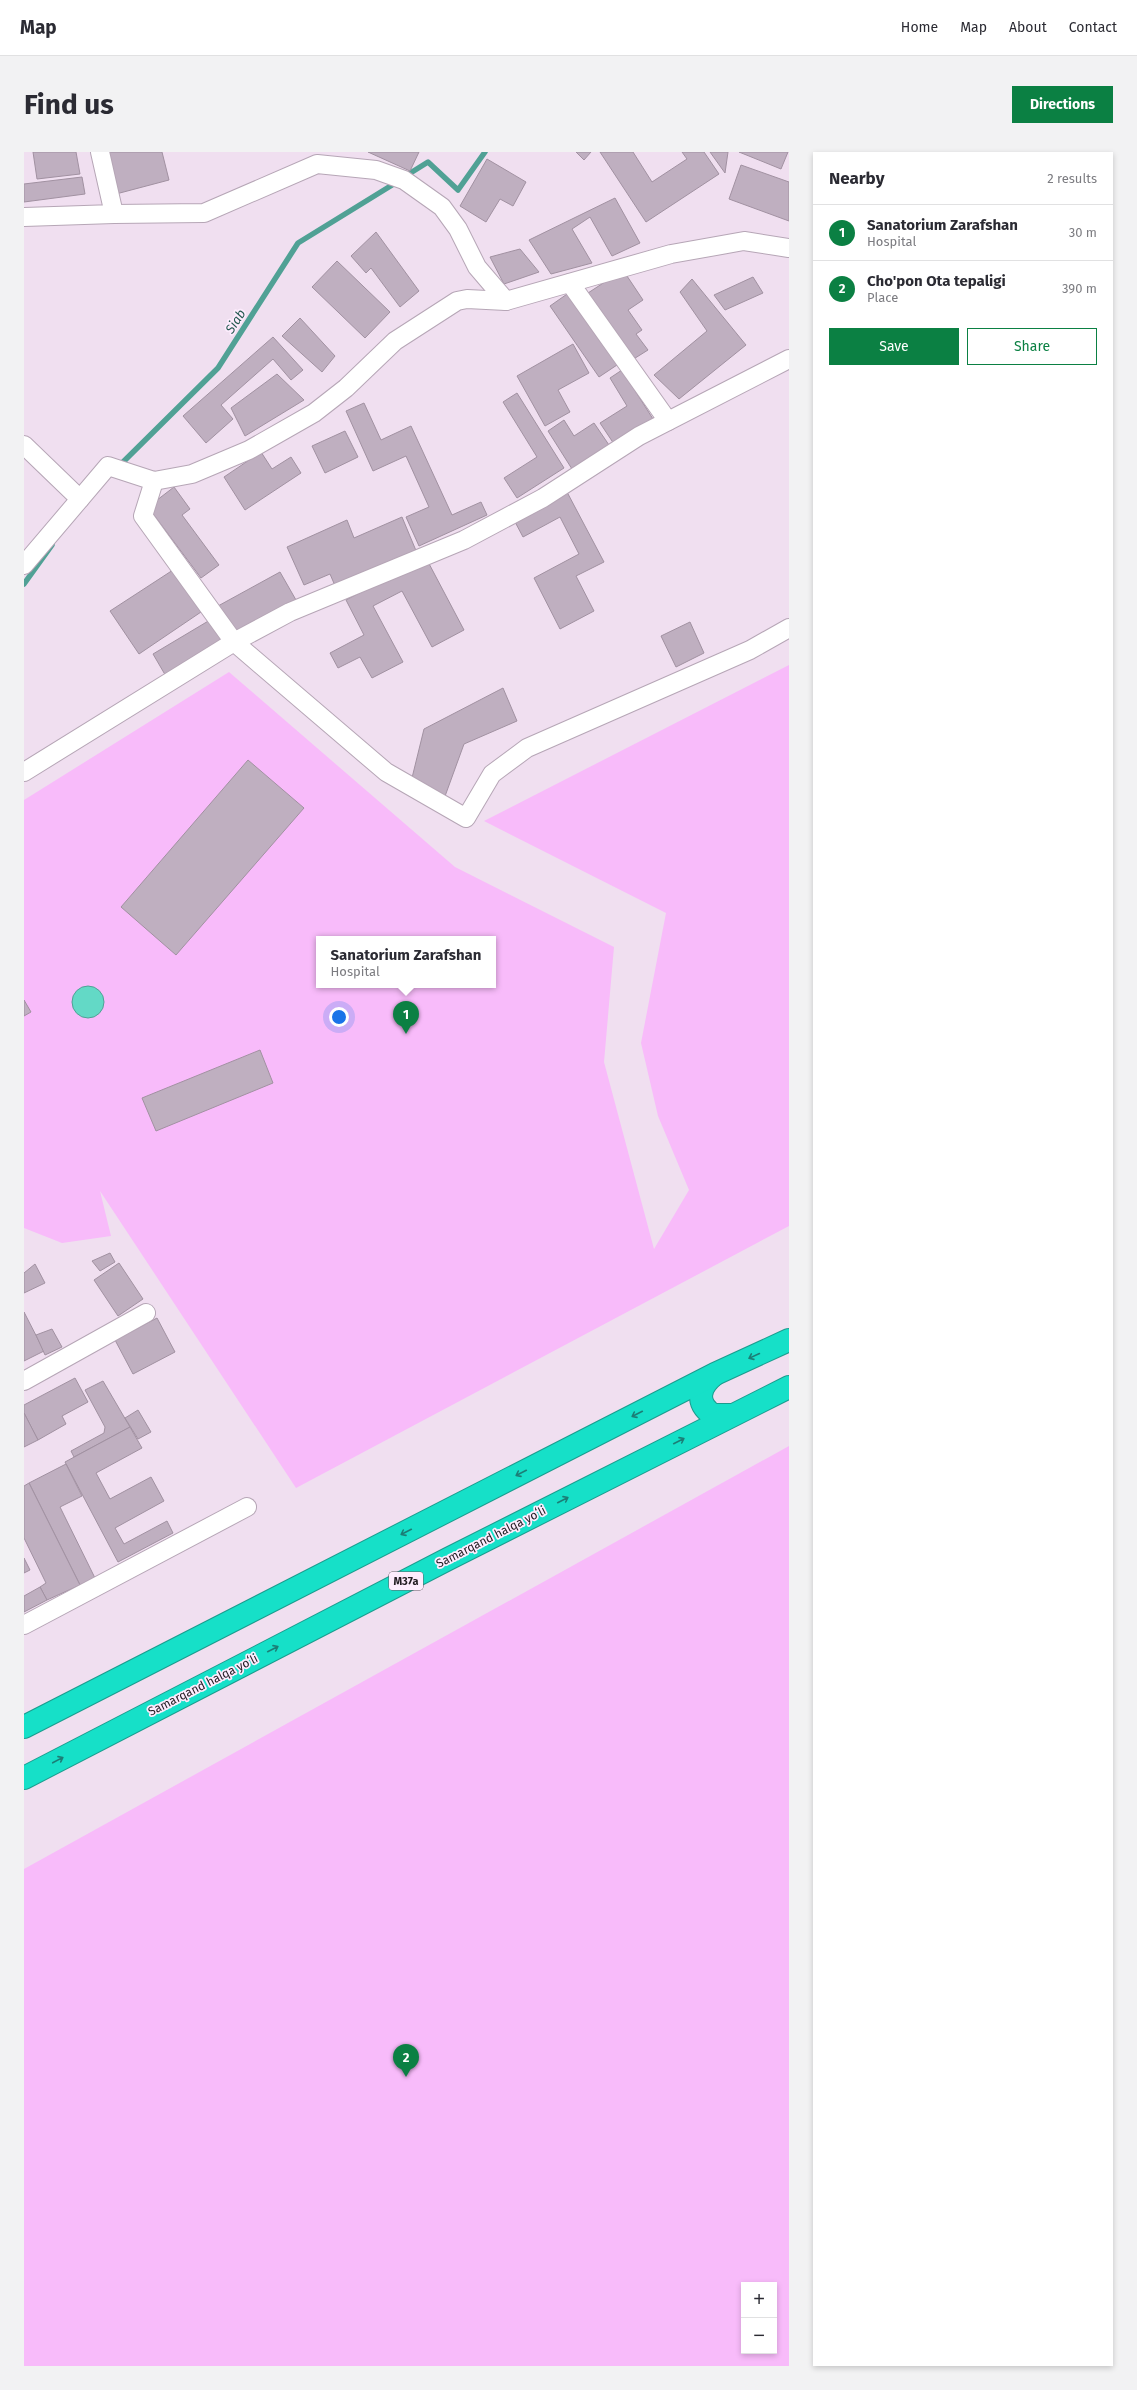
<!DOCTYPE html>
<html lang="en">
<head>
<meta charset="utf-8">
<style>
  :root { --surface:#fff; --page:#f2f2f3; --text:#2b2b33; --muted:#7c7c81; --line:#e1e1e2; --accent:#0b8043 }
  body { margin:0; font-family:"Fira Sans",sans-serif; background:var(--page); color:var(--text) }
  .controls { position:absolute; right:12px; bottom:12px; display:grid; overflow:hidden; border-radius:0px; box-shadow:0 2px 6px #0003 }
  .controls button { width:36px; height:36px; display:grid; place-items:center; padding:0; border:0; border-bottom:1px solid var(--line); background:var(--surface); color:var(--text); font:20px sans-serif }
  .you { position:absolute; left:315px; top:865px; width:14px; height:14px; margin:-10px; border:3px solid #fff; border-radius:50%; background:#1a73e8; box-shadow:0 0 0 6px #1a73e833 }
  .badge { display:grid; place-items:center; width:26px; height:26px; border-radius:50%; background:var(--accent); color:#fff; font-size:13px; font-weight:700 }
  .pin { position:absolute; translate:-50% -33px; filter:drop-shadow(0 1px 2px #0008) }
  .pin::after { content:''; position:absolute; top:21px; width:14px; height:12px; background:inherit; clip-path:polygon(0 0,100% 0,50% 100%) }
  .popup { position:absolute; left:292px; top:784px; width:180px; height:52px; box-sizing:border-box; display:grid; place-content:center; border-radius:0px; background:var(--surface); filter:drop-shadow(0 1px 3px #0005); font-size:13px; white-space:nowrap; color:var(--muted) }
  .popup b { font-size:15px; color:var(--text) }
  .popup::after { content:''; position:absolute; left:50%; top:100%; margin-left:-8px; border:8px solid transparent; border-top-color:var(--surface) }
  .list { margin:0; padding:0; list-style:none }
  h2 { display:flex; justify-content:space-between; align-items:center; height:52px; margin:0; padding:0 16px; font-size:17px }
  h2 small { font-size:13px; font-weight:400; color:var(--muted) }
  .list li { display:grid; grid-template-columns:26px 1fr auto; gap:12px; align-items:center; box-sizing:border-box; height:56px; padding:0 16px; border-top:1px solid var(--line) }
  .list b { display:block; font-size:15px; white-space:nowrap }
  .list p { margin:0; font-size:13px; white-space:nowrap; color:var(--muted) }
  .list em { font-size:13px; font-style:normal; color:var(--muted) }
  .actions { display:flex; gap:8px; padding:12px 16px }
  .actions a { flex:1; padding:9px 0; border:1px solid var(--accent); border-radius:0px; text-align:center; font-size:14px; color:var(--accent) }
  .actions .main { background:var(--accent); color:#fff }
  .map { position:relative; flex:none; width:765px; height:2214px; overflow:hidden; border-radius:0px }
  header { display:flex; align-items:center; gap:24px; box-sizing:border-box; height:56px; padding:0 20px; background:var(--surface); border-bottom:1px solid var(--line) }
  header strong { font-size:19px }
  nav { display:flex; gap:22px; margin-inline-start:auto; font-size:14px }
  .intro { display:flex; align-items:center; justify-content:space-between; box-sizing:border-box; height:96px; padding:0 24px }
  h1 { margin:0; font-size:28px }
  .button { padding:10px 18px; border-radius:0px; background:var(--accent); color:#fff; font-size:14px; font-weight:700 }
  main { display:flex; gap:24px; padding:0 24px }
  aside { flex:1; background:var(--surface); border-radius:0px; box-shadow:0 2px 6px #0003 }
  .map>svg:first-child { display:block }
  .green { fill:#f8bbfa; fill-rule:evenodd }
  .water { fill:#63d9c6; stroke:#50a195 }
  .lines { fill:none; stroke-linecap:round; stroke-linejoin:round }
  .stream { stroke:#50a195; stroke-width:5.5 }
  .building { fill:#bfafc0; stroke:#a191a1 }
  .street-casing { stroke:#b6a6b6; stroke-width:20 }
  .highway-casing { stroke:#1b9c8e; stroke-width:24 }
  .street { stroke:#fff; stroke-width:18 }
  .highway { stroke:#16e0c8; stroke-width:22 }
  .oneway { stroke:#1c7e76 }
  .labels { text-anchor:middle; stroke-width:3.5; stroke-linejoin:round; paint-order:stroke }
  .shield { fill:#fdecfd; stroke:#645b64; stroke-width:1 }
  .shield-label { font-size:11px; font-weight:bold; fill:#231d23 }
  .street-label { font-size:12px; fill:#231d23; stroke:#fdecfd }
  .water-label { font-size:13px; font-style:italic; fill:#265951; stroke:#fdecfd }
</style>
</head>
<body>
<header>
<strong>Map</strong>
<nav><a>Home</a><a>Map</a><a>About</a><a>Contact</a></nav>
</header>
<div class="intro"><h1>Find us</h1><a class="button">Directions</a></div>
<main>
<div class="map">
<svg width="765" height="2214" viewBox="0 0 765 2214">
  <rect width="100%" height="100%" fill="#f0dff0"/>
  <g class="green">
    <path d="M765,513v561l-493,262 -196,-297 11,45 -49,7 -38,-15v-428l205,-128 226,195 159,80 -10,115 50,187 35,-59 -31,-74 -17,-73 25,-130 -182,-92zM295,787h174v46h-174z"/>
    <path d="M765,1294v920h-765v-497zM720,2133h30v66h-30z"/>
  </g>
  <circle class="water" cx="64" cy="850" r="16"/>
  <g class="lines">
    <g class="stream">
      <polyline points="380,25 404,10 434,38 461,0"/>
      <polyline points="94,315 194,216 274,91 373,30"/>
      <polyline points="0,432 28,393"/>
    </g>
  </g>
  <g class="building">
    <polygon points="9,0 52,0 56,22 13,27"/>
    <polygon points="82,0 138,0 145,28 92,42"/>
    <polygon points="344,0 395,0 386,19"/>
    <polygon points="552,0 567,0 560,8"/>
    <polygon points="576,0 609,0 628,30 663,7 658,0 680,0 695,22 622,70"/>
    <polygon points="686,0 704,0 701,21"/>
    <polygon points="715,0 764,0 757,17"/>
    <polygon points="463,7 502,30 489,54 476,47 462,70 436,54"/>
    <polygon points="717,13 765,30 765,69 705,47"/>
    <polygon points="58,25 61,42 0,50 0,32"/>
    <polygon points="591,46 616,91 588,104 566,65 548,77 568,111 527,122 505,88"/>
    <polygon points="352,80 395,139 376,155 347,116 342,121 327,104"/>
    <polygon points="496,97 515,120 480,132 466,105"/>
    <polygon points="313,109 366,160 341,186 288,135"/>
    <polygon points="599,118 619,148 604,158 618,178 612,182 624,198 608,208 564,141"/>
    <polygon points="729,125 739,141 701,158 690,143"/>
    <polygon points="668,127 722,193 655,247 630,223 683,179 656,140"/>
    <polygon points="546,140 596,211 575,225 526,154"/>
    <polygon points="276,166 311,204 298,220 258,184"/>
    <polygon points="249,185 279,218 267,228 249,207 197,253 209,267 182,291 159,264"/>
    <polygon points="549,192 565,221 534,238 546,260 521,274 493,224"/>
    <polygon points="598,218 629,267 590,292 576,271 603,254 586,226"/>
    <polygon points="253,222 280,248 221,284 207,256"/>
    <polygon points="493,241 540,316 493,346 480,326 513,305 479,250"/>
    <polygon points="340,251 357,288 387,274 428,363 457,350 463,363 395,394 382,365 405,355 382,304 349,319 322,259"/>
    <polygon points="540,268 550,284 570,271 585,293 548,317 524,279"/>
    <polygon points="321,279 334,305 301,321 288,294"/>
    <polygon points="237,300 248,317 267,305 277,321 221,358 200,325"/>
    <polygon points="150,335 166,357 158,363 195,413 177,426 124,355"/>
    <polygon points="543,340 580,410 552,424 570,459 536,477 510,426 555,402 536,365 499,385 490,368"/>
    <polygon points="378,365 393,401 312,436 306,422 280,433 263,395 323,368 330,386"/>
    <polygon points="402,406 440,478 408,495 378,439 349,454 379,510 348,526 336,505 314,516 306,501 340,483 322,448"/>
    <polygon points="149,418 177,460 115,502 86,459"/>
    <polygon points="256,420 272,448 209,482 194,454"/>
    <polygon points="186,468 201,492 143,526 129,502"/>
    <polygon points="666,470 680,501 652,515 637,484"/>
    <polygon points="479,536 493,569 440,592 420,647 387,630 400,577"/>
    <polygon points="224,608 280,656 152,803 97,755"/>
    <polygon points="0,848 7,860 0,864"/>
    <polygon points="236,898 249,931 132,979 118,946"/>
    <polygon points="86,1101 91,1110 76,1119 68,1109"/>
    <polygon points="95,1111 119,1147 94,1164 70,1128"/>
    <polygon points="11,1112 21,1131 0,1141 0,1121"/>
    <polygon points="0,1160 20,1199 0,1209"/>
    <polygon points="133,1166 151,1200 109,1222 91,1188"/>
    <polygon points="28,1177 38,1195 21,1203 12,1183"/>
    <polygon points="51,1226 64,1250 38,1264 42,1272 14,1288 0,1261 0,1253"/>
    <polygon points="79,1229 106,1275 50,1305 47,1299 80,1281 81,1275 61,1238"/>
    <polygon points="114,1258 127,1280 114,1287 101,1266"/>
    <polygon points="0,1261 14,1288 0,1295"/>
    <polygon points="106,1275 118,1296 72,1321 86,1347 127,1325 140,1349 91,1376 100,1392 143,1369 149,1381 94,1410 41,1310"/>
    <polygon points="42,1312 58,1344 36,1355 71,1426 56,1433 5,1331"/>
    <polygon points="5,1331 56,1433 23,1448 16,1435 22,1431 0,1386 0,1334"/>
    <polygon points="0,1406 6,1418 0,1421"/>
    <polygon points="16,1435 23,1448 0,1460 0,1444"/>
  </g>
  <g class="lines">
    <defs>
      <g id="street">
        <polyline points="90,62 180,61 293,12 352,18 380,28 418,55 434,77 453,115 482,149"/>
        <polyline points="0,65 90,62 76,0"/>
        <polyline points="546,131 644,269"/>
        <polyline points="0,293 56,347"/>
        <polyline points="130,329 119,364 210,490 266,460 440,388 519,346 615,284 765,207"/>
        <polyline points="0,413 84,314 130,329 168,322 225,298 290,261 322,236 371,189 433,149 443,147 482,149 647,102 720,89 765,96"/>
        <polyline points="0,620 210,490 362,620 442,666 468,622 503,596 726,498 765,476"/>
        <polyline points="0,1229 122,1161"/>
        <polyline points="0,1473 223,1355"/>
      </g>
      <g id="highway">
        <path d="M690,1223c-15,12 -19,28 -1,40h17"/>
        <polyline points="0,1575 691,1222 765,1188"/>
        <polyline points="0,1626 424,1407 765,1235"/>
      </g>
    </defs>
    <use href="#street" class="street-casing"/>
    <use href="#highway" class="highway-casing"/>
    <use href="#street" class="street"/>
    <use href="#highway" class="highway"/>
  </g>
  <defs><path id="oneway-shaft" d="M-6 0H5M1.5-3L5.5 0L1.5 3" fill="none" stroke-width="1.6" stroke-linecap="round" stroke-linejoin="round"/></defs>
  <g class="oneway">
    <use href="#oneway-shaft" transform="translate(730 1204) rotate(155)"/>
    <use href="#oneway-shaft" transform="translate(613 1262) rotate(153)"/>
    <use href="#oneway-shaft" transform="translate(655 1289) rotate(-27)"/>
    <use href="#oneway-shaft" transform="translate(497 1321) rotate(153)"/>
    <use href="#oneway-shaft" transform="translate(539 1348) rotate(-27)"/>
    <use href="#oneway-shaft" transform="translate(382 1380) rotate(153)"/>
    <use href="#oneway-shaft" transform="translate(249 1497) rotate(-27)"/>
    <use href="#oneway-shaft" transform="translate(34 1608) rotate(-28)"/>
  </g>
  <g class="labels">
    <rect class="shield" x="365" y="1420" width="34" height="18" rx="3"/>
    <g class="shield-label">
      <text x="382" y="1433">M37a</text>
    </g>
    <g class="street-label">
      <text transform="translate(467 1385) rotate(-27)" y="4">Samarqand halqa yoʻli</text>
      <text transform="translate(179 1533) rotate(-27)" y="4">Samarqand halqa yoʻli</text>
    </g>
    <g class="water-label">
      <text transform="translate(211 169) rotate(-57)" y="5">Siab</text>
    </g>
  </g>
</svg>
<div class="controls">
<button>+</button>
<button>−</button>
</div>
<div class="you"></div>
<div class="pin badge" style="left:382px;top:882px">1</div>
<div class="popup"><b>Sanatorium Zarafshan</b>Hospital</div>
<div class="pin badge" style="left:382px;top:1925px">2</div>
</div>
<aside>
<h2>Nearby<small>2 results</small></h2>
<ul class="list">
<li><span class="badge">1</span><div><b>Sanatorium Zarafshan</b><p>Hospital</p></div><em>30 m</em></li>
<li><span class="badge">2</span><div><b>Cho'pon Ota tepaligi</b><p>Place</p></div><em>390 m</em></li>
</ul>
<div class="actions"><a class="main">Save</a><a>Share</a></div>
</aside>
</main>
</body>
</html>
